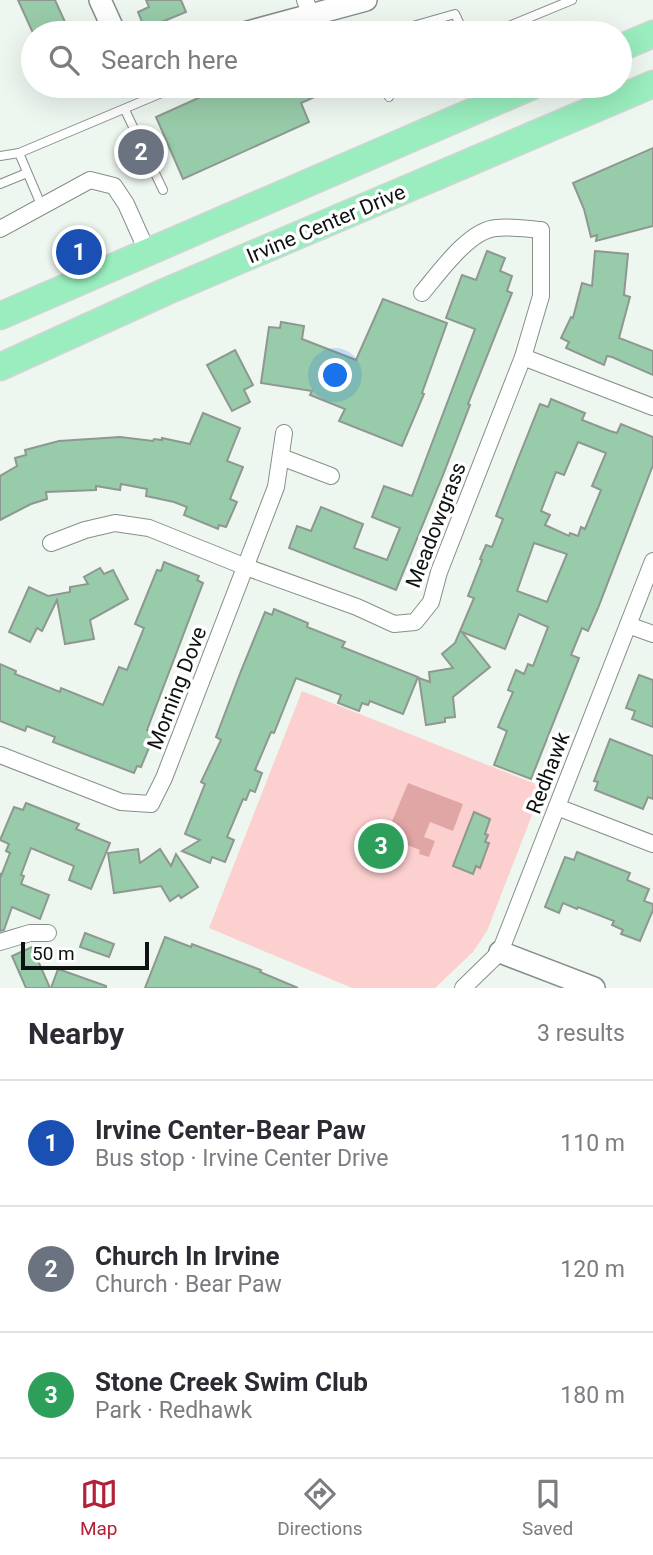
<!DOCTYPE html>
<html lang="en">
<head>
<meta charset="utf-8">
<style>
  :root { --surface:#fff; --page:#f7f7f7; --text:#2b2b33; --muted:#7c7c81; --line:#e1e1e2; --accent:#b32037 }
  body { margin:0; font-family:Roboto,sans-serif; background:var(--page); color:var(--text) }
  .scale { position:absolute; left:21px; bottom:18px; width:128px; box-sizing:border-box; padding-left:7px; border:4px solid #0e1210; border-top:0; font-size:19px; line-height:24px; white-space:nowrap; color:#0e1210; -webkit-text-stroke:5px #fff; paint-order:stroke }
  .you { position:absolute; left:336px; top:376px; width:24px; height:24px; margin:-18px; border:5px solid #fff; border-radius:50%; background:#1a73e8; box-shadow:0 0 0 10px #1a73e833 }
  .badge { display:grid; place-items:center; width:46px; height:46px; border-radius:50%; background:var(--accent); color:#fff; font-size:23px; font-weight:700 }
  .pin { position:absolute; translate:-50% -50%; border:4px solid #fff; box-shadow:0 2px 7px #0006 }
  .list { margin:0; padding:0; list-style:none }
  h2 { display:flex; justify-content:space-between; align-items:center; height:91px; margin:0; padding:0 28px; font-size:30px }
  h2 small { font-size:23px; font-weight:400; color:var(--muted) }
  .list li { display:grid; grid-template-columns:46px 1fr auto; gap:21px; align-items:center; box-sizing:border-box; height:126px; padding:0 28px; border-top:2px solid var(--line) }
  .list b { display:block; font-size:26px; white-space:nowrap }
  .list p { margin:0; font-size:23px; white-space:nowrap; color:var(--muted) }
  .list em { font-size:23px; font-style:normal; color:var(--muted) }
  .icon { flex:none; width:38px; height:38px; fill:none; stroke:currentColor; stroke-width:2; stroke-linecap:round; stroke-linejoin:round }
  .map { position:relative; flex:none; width:653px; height:988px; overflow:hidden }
  .search { position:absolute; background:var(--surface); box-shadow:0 7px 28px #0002; left:21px; right:21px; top:21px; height:77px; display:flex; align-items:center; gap:18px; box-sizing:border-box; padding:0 24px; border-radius:38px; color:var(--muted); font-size:26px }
  .sheet { height:469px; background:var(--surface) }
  nav { display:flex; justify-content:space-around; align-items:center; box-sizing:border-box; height:98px; border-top:2px solid var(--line); background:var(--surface); font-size:19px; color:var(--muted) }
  nav a { display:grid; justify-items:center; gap:4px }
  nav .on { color:var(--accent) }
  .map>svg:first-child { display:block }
  .green { fill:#fcd0cf }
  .water { fill:#e0a5a5 }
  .building { fill:#98cba9; stroke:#8e9891; stroke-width:2; fill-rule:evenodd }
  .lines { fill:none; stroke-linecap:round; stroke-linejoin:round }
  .service-casing { stroke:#868f89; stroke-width:10 }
  .minor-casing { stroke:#868f89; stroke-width:18 }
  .tertiary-casing { stroke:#868f89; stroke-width:24 }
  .primary-casing { stroke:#d4d4d4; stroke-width:29 }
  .service { stroke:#fff; stroke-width:8 }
  .minor { stroke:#fff; stroke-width:16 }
  .tertiary { stroke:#fff; stroke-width:21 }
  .primary { stroke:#99edbe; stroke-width:26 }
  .labels { text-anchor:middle; stroke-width:7; stroke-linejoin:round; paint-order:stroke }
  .street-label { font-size:21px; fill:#0e1210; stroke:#fff }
</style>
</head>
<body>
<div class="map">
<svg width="653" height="988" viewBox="0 0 653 988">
  <rect width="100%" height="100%" fill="#edf7f0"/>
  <polygon class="green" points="302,691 543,787 487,931 473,952 435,988 352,988 209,928"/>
  <polygon class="water" points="408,783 463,804 453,831 430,822 424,837 435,841 429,857 419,854 420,850 384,836 389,823 391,824"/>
  <g class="building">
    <polygon points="18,0 55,0 70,33 33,33"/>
    <polygon points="146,0 181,0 186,12 145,29 138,12 149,7"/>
    <polygon points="225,86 339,86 301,103 309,122 183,179 156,117"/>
    <polygon points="653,148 653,226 596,241 597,235 591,237 584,209 573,183"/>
    <polygon points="487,251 505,258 500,271 512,276 507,291 512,293 468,404 470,405 443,475 396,590 289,548 297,526 311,531 321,507 363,524 354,548 387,560 400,528 372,517 384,486 412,496 475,329 446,318 462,275 476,280"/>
    <polygon points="595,251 628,254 624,295 630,297 619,338 653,351 653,375 612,357 607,356 604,365 566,348 569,342 561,338 571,317 573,318 582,283 592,286"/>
    <polygon points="383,299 447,323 422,393 424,394 402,446 339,421 345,409 310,395 312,391 261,383 269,327 280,328 281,322 304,326 302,339 356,360"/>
    <polygon points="235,350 253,385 244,390 250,402 232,411 207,365"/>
    <path d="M551,399l34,14 -3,7 28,11 7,2 4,-9 32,13v28l-55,143 -10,23 -6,-3 -11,27 8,3 -48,121 -37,-14 13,-34 -9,-4 15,-35 -5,-2 8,-20 8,4 4,-10 5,2 15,-39 -29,-13 -14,35 -43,-17 28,35 -37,30 2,20 -10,1v4l-19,3 -7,-47 11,4 -1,-10 24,-4 -11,-14 13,-11 19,-45 -6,-2 14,-36 -2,-1 6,-14 6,2 11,-28 -7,-3 22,-57 22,-55 8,3zM578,442l28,11 -14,33 9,4 -16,39 -4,-2 -3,9 -8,-3 -1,3 -24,-11 5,-10 -9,-4 15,-39 8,3zM534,543l33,11 -20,48 -30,-11z"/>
    <polygon points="203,413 240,428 227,461 243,467 230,499 237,502 226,527 219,525 218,529 184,515 187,507 174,502 146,496 147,489 121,484 120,490 96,486 96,490 46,492 47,499 31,504 0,520 0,476 17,466 15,458 26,455 25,450 59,441 120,437 153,441 154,439 162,440 162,438 190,444"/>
    <polygon points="164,562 199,576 197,580 203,583 147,730 155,733 141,767 137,766 134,773 53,742 55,737 27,726 25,731 0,721 0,664 16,671 15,674 60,692 61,688 103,705 119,667 127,670 144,628 135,624 157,570 161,571"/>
    <polygon points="100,568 104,574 113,570 128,599 90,620 94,639 65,644 57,600 42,631 37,628 30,642 9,632 29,587 48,596 70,592 70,587 88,584 84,577"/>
    <polygon points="274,609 308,623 307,627 345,642 342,647 418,677 403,714 370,701 368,705 362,703 359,711 338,703 341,695 296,678 274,733 271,732 255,770 262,773 255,792 250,790 246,800 243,799 227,837 234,840 225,862 212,857 210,863 182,851 200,840 185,834 205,784 201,782 221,740 216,737 241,671 265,612 272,615"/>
    <polygon points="639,675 653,680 653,727 632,719 635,711 626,708"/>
    <polygon points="610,739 653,756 653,799 648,797 643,809 595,790 598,782 594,781"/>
    <polygon points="26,803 79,824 76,829 110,843 91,889 69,880 74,866 31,848 21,875 24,876 21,884 49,895 40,919 12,907 4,930 0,931 0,873 1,876 10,853 6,851 9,844 0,840 14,807 23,810"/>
    <polygon points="474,812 490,819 485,834 488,835 485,842 489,843 480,868 476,866 473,874 453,866"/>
    <polygon points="138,849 140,863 160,849 171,866 176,854 198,887 181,898 179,895 170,901 161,886 114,893 108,853"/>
    <polygon points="577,852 630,873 627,880 649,889 644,901 653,904 653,910 640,941 621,934 623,930 612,925 614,921 578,907 577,909 563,903 559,913 545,907 565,857 574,860"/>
    <polygon points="85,933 114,944 109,957 80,947"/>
    <polygon points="165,937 191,947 192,944 261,970 260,972 298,988 145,988"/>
    <polygon points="32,947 50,988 26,988 12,956"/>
    <polygon points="58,969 106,986 106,988 51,988"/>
  </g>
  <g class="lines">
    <defs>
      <g id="service">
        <polyline points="388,33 455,14 464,33"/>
        <polyline points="492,33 572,0"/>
        <polyline points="384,86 389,97"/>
        <polyline points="487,86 493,99"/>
        <polyline points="125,110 163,190"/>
        <polyline points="0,156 19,153"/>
        <polyline points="0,184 27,173"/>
        <polyline points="42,207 19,153 164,92 187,86"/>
      </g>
      <g id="minor">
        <polyline points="305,0 311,14"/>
        <polyline points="0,229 90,180 114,186 126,204 147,251"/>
        <polyline points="523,357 653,407"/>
        <polyline points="281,457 331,476"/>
        <path d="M51,543l34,-13 30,-7 34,5 97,39 111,40 37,17 21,-2 16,-20 8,-30 84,-215 18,-61v-66c-14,-1 -30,-4 -45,-2 -27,2 -57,45 -74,65"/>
        <polyline points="628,625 653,634"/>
        <polyline points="0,755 121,802 151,804 164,778 276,487 284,433"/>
        <polyline points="557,807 653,844"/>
        <polyline points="0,942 30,933 48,933"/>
        <polyline points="463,988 500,952 653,561"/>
      </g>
      <g id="tertiary">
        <polyline points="100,0 115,33"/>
        <polyline points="244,33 366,0"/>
        <polyline points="500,952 594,988"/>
      </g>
      <g id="primary">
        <polyline points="620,48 653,34"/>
        <polyline points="0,316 532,86"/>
        <polyline points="0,367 167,291 653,84"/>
      </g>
    </defs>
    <use href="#service" class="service-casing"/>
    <use href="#minor" class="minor-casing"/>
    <use href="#tertiary" class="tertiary-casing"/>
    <use href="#primary" class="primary-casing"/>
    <use href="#service" class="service"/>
    <use href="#minor" class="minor"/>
    <use href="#tertiary" class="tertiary"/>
    <use href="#primary" class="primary"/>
  </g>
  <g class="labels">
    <g class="street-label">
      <text transform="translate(326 224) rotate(-23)" y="7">Irvine Center Drive</text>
      <text transform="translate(436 525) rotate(-69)" y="7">Meadowgrass</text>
      <text transform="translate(177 688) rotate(-69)" y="7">Morning Dove</text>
      <text transform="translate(548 773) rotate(-69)" y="7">Redhawk</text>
    </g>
  </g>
</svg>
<div class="scale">50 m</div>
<div class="you"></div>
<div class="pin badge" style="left:79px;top:252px;background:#1a4fb4">1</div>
<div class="pin badge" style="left:141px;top:152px;background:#6b7280">2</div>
<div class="pin badge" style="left:381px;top:846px;background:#2e9e5b">3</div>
<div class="search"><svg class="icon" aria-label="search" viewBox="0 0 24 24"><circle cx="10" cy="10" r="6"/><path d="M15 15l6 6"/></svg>Search here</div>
</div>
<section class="sheet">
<h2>Nearby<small>3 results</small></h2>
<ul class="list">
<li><span class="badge" style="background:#1a4fb4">1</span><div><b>Irvine Center-Bear Paw</b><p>Bus stop · Irvine Center Drive</p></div><em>110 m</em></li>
<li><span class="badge" style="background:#6b7280">2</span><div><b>Church In Irvine</b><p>Church · Bear Paw</p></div><em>120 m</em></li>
<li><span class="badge" style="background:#2e9e5b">3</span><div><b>Stone Creek Swim Club</b><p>Park · Redhawk</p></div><em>180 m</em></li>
</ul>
</section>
<nav>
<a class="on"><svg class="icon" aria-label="map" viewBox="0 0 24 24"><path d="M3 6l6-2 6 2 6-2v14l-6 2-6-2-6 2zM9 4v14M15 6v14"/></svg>Map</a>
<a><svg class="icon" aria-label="directions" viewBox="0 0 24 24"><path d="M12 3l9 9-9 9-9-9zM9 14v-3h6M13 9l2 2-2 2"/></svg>Directions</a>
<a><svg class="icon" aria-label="saved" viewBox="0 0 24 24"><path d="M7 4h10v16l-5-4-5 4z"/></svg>Saved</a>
</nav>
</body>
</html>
